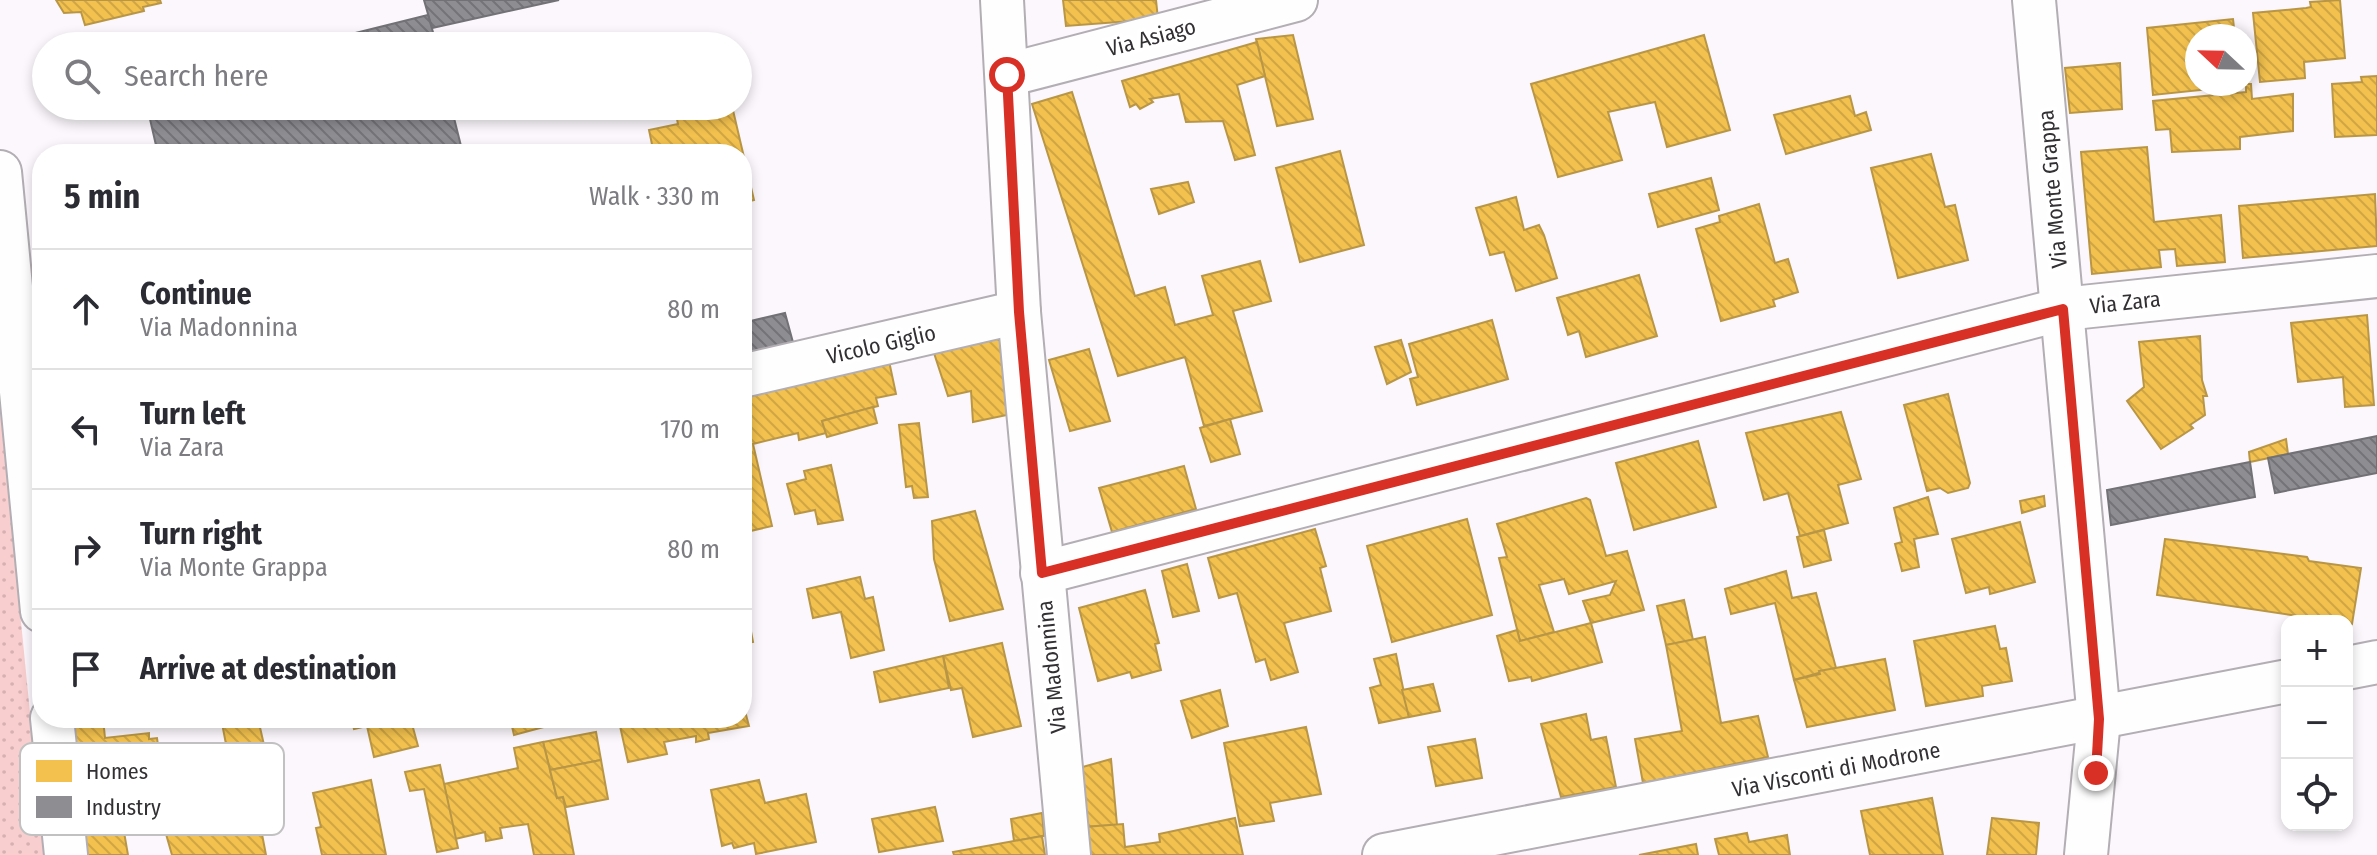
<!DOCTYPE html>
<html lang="en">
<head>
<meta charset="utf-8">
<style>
  :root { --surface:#fff; --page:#f2f2f3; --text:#2b2b33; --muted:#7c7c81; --line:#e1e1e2 }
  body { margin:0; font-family:"Fira Sans Condensed",sans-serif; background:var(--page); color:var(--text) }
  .controls { position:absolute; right:24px; bottom:24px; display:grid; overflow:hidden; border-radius:16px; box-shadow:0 4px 12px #0003 }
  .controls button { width:72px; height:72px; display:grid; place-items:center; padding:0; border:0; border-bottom:2px solid var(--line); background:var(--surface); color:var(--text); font:40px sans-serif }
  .compass { position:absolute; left:2185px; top:24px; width:72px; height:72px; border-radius:50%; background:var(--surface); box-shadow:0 4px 12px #0003; rotate:292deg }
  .stop { position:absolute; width:24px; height:24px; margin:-18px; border:6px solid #d93025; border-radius:50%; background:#fff }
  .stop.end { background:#d93025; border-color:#fff; box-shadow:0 2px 8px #0008 }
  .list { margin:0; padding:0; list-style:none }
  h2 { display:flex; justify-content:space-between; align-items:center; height:104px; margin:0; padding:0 32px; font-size:34px }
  h2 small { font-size:26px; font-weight:400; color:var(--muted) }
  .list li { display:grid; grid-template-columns:52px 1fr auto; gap:24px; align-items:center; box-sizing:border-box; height:120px; padding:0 32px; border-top:2px solid var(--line) }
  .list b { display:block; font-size:30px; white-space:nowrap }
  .list p { margin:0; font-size:26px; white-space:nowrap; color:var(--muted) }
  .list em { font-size:26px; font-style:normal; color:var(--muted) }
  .icon { flex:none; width:44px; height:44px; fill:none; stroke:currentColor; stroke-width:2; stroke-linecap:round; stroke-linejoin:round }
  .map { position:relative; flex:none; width:2377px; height:855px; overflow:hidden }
  .search { position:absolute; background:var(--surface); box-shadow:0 4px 12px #0003; left:32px; top:32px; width:720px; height:88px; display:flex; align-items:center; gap:20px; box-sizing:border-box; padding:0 28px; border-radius:44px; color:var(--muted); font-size:30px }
  .panel { position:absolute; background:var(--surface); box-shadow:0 4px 12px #0003; left:32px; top:144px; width:720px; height:584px; border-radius:32px }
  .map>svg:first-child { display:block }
  .park { fill:url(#park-dots) }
  .homes { fill:url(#homes-back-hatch); stroke:#b99646; stroke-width:2 }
  .industry { fill:url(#industry-back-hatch); stroke:#727176; stroke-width:2 }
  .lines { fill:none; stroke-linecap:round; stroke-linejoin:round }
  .minor-casing { stroke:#b2aeb3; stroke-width:46 }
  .minor { stroke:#fefeff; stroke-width:42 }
  .route { stroke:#d93025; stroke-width:10 }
  .labels { text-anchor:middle; stroke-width:8; stroke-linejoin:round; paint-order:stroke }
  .street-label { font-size:22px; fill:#333034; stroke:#fff }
  .key { fill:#fff; stroke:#c2c1c2; stroke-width:2 }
  .key-label { font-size:22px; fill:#333034 }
</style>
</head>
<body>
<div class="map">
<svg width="2377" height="855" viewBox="0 0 2377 855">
  <defs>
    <pattern id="park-dots" width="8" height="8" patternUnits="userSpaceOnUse" patternTransform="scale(2)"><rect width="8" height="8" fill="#f9cece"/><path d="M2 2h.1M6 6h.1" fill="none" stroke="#d6b1b2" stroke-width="1.8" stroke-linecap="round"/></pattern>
    <pattern id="homes-back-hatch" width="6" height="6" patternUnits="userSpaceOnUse" patternTransform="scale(2)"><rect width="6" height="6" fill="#f2c14e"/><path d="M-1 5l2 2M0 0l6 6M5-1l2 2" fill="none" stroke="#d0a645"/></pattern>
    <pattern id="industry-back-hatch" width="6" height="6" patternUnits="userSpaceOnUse" patternTransform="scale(2)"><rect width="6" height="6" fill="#8d8d92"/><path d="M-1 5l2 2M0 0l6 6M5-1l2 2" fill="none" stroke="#747478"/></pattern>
  </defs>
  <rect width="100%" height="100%" fill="#fbf7fc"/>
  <polygon class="park" points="0,409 44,855 0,855"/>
  <g class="homes">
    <polygon points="56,0 160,0 161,3 143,7 144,11 85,25 81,12 64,13"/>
    <polygon points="1063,0 1156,0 1158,19 1066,26"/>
    <polygon points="2340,0 2345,58 2304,62 2305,78 2260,82 2253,13 2306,8 2311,7 2310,2"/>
    <polygon points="2233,19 2235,36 2197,36 2197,84 2239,86 2153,95 2147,28"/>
    <polygon points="1293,35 1313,119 1277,126 1256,39"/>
    <polygon points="1704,35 1730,130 1667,147 1655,102 1608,112 1622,160 1558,177 1531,84"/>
    <polygon points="1257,42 1265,76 1237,85 1255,155 1235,160 1223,121 1186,122 1179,94 1150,99 1153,102 1140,109 1136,104 1130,107 1122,81"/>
    <polygon points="2120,63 2122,109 2070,113 2065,68"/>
    <polygon points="2377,76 2377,135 2335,137 2332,84 2362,82 2361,77"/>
    <polygon points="2246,84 2251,84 2252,99 2293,94 2293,131 2240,137 2240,149 2172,152 2170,129 2156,130 2153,101 2246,92"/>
    <polygon points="1072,92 1135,296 1165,287 1175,325 1213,315 1202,276 1260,261 1271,301 1233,311 1262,411 1204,426 1185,357 1118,376 1032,104"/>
    <polygon points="1850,96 1855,116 1866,112 1871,130 1786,154 1774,115"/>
    <polygon points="713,106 732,106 754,200 742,203 742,154 654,154 649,130 678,124 676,114"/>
    <polygon points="2147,147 2154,222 2221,215 2225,262 2177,266 2175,249 2159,250 2161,267 2092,274 2081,152"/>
    <polygon points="1340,151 1364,245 1300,262 1276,168"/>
    <polygon points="1931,154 1945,207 1955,205 1968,260 1898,278 1871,168"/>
    <polygon points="1711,178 1719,210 1658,227 1649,194"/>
    <polygon points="1188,182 1194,202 1159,214 1151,189"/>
    <polygon points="2375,194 2377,246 2243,258 2239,206"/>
    <polygon points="1516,197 1524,230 1539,225 1544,235 1557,278 1516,291 1504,252 1490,255 1476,208"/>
    <polygon points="1759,204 1775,263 1788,259 1798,292 1773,300 1775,306 1721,321 1696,229 1720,222 1719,216"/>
    <polygon points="1639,275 1657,336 1586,357 1579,331 1568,335 1557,298"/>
    <polygon points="2367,315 2374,405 2345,407 2343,377 2298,382 2291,323"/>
    <polygon points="1492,320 1508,379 1417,405 1410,379 1418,377 1409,344"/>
    <polygon points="993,336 1000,341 1007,415 973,422 971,391 948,396 933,350"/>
    <polygon points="2200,336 2202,380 2207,396 2203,396 2205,415 2190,425 2193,428 2161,449 2127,401 2144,387 2139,342"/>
    <polygon points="1401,340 1411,372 1387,384 1375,347"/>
    <polygon points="1089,349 1110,421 1070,431 1049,360"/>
    <polygon points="889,361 896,394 876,398 878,406 822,421 826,433 799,440 798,433 753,444 772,526 742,533 742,394"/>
    <polygon points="1948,394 1970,483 1968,488 1948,493 1940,488 1927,491 1904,405"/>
    <polygon points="873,407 877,423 827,437 822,421"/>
    <polygon points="1841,412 1861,479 1838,485 1848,523 1800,536 1788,493 1764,500 1746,433"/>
    <polygon points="1230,419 1240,454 1211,462 1200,428"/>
    <polygon points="919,423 928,497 914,498 912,486 906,487 899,425"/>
    <polygon points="2286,439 2288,454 2250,462 2249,452"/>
    <polygon points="1698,441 1716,507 1634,530 1616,463"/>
    <polygon points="831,465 843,520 818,524 815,510 795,514 787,484 806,479 804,471"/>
    <polygon points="1184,466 1196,509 1112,532 1099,488"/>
    <polygon points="2044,496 2045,506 2022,513 2020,501"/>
    <polygon points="1928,497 1938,534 1914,539 1919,567 1902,571 1895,544 1902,542 1894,508"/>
    <polygon points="1586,498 1590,500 1606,556 1627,551 1644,610 1591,623 1583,601 1610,595 1616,581 1569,594 1564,579 1539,585 1554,632 1520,641 1499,558 1507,557 1497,524"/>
    <polygon points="975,511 1003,609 950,621 934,559 932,521"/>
    <polygon points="1467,519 1492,615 1392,642 1367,546"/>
    <polygon points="2020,522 2035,582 1990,594 1989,587 1966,593 1952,539"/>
    <polygon points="1315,529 1326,566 1320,568 1331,611 1284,623 1298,672 1271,680 1265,659 1256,662 1237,593 1219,598 1208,558"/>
    <polygon points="1824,530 1831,560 1804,567 1797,537"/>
    <polygon points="2165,539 2307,557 2309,561 2361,568 2352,624 2157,595"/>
    <polygon points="1187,564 1199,611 1173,617 1162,571"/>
    <polygon points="1786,571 1792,598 1816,593 1836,668 1794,680 1775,603 1731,614 1725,589"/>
    <polygon points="860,577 865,599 873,597 884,650 851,658 841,612 813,618 807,589"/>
    <polygon points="1145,590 1159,643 1155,644 1161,670 1132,678 1130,672 1098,681 1079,608"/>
    <polygon points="1684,600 1693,640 1666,645 1657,606"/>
    <polygon points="746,605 753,642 742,644 742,606"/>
    <polygon points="1591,623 1602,662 1532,681 1531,677 1509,681 1497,636 1517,630 1520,641"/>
    <polygon points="1995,626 2000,649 2006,648 2012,681 1982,686 1983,696 1926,706 1914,641"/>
    <polygon points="1705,637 1721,723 1758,716 1768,757 1643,783 1635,739 1682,731 1666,645"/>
    <polygon points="1002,643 1021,726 973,737 962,688 951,690 943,656"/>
    <polygon points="1396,654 1409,717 1379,723 1370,688 1381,685 1374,659"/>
    <polygon points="943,656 949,688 880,702 874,672"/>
    <polygon points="1885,659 1895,710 1807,727 1794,680 1820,674 1819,671"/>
    <polygon points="1433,684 1440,711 1409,717 1402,690"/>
    <polygon points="1220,690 1228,726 1192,738 1181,701"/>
    <polygon points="742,700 749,726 708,733 709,739 696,742 696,736 664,742 667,754 628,762 620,726 660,718 742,718"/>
    <polygon points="1586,714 1591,740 1606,737 1616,787 1561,797 1541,724"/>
    <polygon points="64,718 103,718 105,738 149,733 149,739 157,738 161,766 154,767 155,772 143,773 147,804 120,809 128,855 77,855"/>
    <polygon points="221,718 281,718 259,723 264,745 269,744 276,777 234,786"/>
    <polygon points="351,718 439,718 412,724 418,746 374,757 367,726 354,729"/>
    <polygon points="510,718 554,718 555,724 514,735"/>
    <polygon points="1306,727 1321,794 1270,803 1274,821 1240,826 1224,743"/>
    <polygon points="596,732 601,760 550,770 543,742"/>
    <polygon points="1475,739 1482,778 1436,786 1428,747"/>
    <polygon points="543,742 557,798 563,797 574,855 534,855 528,824 500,828 502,838 486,841 485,832 455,839 444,784 518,768 514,748"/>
    <polygon points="1111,759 1117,825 1084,827 1079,768"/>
    <polygon points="601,760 608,799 566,807 563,797 557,798 550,770"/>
    <polygon points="440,765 458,848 437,852 424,789 410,791 405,772"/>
    <polygon points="371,780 386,855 322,855 316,828 321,827 313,793"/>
    <polygon points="759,780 765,803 806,794 816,842 756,854 754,843 734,848 732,843 722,846 711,790"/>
    <polygon points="1932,798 1943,855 1870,855 1861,811"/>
    <polygon points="935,807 943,841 879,852 872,819"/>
    <polygon points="257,808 266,855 172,855 164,827"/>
    <polygon points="1042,813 1044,836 1014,841 1011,819"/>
    <polygon points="1235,818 1243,855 1087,855 1084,827 1123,824 1125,847 1160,842 1159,834"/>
    <polygon points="1992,818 2039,823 2036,855 1987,855"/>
    <polygon points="1747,833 1749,842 1787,835 1790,855 1719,855 1715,839"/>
    <polygon points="1042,836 1045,855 954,855 953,852"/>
    <polygon points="1696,844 1698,855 1639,855"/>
  </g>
  <g class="industry">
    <polygon points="424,0 559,0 432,28"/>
    <polygon points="428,15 437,46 303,46"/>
    <polygon points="147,106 451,106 463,154 158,154"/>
    <polygon points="785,313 794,346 742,358 742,323"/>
    <polygon points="2377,436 2377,473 2275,493 2268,458"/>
    <polygon points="2250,462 2255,497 2111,525 2107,490"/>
  </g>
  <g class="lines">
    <defs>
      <g id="minor">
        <polyline points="1002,0 1019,312 1069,855"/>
        <polyline points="2034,0 2099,719 2086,855"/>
        <polyline points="1007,75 1296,0"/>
        <polyline points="0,172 42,611"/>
        <polyline points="742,376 1019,312"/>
        <polyline points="1042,573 2063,309 2377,276"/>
        <polyline points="2347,668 2377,662"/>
        <polyline points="52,718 66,855"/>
        <polyline points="1384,855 2287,681"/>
      </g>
    </defs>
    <use href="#minor" class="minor-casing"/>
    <use href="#minor" class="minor"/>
  </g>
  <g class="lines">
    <polyline class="route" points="1007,75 1019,312 1042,573 2063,309 2099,719 2096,773"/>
  </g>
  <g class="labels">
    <g class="street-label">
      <text transform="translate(1151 37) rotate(-15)" y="8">Via Asiago</text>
      <text transform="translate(2052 189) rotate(-95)" y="8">Via Monte Grappa</text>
      <text transform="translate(2125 302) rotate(-6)" y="8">Via Zara</text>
      <text transform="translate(881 344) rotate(-13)" y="8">Vicolo Giglio</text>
      <text transform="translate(1051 667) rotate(-96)" y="8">Via Madonnina</text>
      <text transform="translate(1836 769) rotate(-11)" y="8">Via Visconti di Modrone</text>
    </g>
  </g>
  <rect x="20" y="743" width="264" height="92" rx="12" class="key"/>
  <rect x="36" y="760" width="36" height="22" fill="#f2c14e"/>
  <rect x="36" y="796" width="36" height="22" fill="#8d8d92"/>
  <g class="key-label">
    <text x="86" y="779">Homes</text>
    <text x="86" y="815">Industry</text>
  </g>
</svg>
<div class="controls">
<button>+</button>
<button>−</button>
<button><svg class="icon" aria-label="locate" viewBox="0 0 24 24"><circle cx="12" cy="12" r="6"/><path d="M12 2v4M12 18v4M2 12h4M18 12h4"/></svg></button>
</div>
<svg class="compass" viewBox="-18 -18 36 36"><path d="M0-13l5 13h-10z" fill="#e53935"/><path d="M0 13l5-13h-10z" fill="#7c7c81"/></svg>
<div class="stop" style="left:1007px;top:75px"></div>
<div class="stop end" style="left:2096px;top:773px"></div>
<div class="search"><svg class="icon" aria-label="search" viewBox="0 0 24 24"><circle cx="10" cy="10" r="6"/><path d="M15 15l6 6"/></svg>Search here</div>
<section class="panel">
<h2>5 min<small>Walk · 330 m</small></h2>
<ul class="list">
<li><svg class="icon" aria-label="ahead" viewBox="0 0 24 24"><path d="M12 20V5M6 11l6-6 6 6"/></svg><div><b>Continue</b><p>Via Madonnina</p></div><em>80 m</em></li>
<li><svg class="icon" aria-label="left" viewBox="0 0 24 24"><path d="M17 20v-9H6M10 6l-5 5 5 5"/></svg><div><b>Turn left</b><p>Via Zara</p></div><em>170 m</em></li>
<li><svg class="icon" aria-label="right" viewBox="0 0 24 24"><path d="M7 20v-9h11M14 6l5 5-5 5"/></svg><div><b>Turn right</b><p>Via Monte Grappa</p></div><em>80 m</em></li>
<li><svg class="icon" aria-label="arrive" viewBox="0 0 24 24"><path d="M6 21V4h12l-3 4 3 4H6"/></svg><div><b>Arrive at destination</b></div></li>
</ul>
</section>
</div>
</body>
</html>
